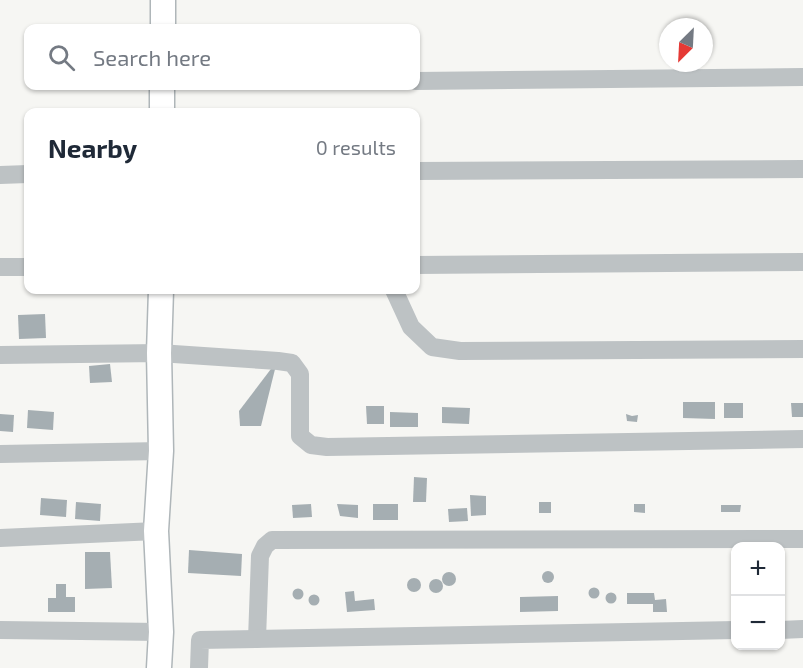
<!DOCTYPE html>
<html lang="en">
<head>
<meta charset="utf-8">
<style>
  :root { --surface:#fff; --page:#f6f6f7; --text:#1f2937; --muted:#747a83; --line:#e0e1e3 }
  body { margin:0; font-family:"Exo 2",sans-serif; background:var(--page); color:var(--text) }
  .controls { position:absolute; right:18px; bottom:18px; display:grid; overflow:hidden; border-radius:12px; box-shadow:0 2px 4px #0004 }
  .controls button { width:54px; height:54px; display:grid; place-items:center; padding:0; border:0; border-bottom:2px solid var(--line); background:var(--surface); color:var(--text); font:30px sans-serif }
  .compass { position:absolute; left:659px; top:18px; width:54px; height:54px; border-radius:50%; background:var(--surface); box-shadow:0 2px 4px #0004; rotate:204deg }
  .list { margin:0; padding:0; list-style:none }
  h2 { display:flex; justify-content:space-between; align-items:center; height:78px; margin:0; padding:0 24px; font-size:26px }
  h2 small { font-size:20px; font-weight:400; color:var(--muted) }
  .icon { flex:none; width:33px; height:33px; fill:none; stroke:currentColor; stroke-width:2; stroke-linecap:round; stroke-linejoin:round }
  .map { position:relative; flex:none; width:803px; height:668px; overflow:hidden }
  .search { position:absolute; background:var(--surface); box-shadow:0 2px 4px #0004; left:24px; top:24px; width:396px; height:66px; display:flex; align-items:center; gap:15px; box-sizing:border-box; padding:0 21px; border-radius:12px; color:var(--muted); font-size:22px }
  .panel { position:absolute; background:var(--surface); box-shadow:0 2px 4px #0004; left:24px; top:108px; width:396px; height:186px; border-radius:12px }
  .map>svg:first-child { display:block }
  .building { fill:#a5aeb2 }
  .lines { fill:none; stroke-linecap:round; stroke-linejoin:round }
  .secondary-casing { stroke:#afb6b9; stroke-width:27 }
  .street { stroke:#bdc2c4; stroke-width:18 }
  .secondary { stroke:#fff; stroke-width:24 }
</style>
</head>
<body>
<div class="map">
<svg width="803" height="668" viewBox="0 0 803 668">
  <rect width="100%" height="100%" fill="#f6f6f3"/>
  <g class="building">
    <polygon points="45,314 46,338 19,339 18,315"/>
    <polygon points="277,361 261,426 240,426 239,411"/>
    <polygon points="110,364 112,382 90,383 89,366"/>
    <polygon points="683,402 715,402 715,419 683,418"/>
    <rect x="724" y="403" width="19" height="15"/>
    <polygon points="791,403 803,403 803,417 792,417"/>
    <polygon points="366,406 384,406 384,424 367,424"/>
    <polygon points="442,407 470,408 469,424 442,423"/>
    <polygon points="28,410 54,412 53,430 27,428"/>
    <polygon points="390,412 418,413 418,427 390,427"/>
    <polygon points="0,414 14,415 13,432 0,431"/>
    <polygon points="626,414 632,416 638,415 637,422 627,421"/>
    <polygon points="414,477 427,478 426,502 413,502"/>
    <polygon points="470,495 486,496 486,515 471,516"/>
    <polygon points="41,498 67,500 66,517 40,515"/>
    <polygon points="76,502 101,504 100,521 75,519"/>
    <rect x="539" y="502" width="12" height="11"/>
    <polygon points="311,504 312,517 293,518 292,505"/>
    <polygon points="337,504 358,505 358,518 340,516"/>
    <rect x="373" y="504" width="25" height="16"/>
    <polygon points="634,504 645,504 645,513 634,512"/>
    <polygon points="721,505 741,505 740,512 721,512"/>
    <polygon points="467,508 468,521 449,522 448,509"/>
    <polygon points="189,550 242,554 241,576 188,573"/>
    <polygon points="85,552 110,552 112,588 85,589"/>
    <circle cx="548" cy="577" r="6"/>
    <circle cx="449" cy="579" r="7"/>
    <circle cx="414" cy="585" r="7"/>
    <circle cx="436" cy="586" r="7"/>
    <polygon points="56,584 66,584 66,597 75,597 75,612 48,612 48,598 56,598"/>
    <circle cx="594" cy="593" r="5.5"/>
    <circle cx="298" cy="594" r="5.5"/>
    <polygon points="354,591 355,601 374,599 375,610 347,612 345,592"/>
    <circle cx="611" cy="598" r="5.5"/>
    <polygon points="627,593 654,593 655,600 666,599 667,612 653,612 653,604 627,604"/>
    <circle cx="314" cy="600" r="5.5"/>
    <polygon points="558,596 558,611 520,612 520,597"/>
  </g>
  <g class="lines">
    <defs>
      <g id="secondary">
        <polyline points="163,28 163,0"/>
        <polyline points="162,112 162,86"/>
        <polyline points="159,668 161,632 156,531 161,451 159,353 161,290"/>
      </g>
    </defs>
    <use href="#secondary" class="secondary-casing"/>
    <g class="street">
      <polyline points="416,81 803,77"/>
      <polyline points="416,171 803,169"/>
      <polyline points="0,175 28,174"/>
      <polyline points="416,265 803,262"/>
      <polyline points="0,267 28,267"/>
      <polyline points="394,290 411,327 432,347 460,351 803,349"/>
      <polyline points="0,355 159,353 278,361 292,363 300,374 300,436 311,445 327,447 803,439"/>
      <polyline points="0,454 161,451"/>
      <polyline points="0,538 156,531"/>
      <polyline points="0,630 161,632"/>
      <polyline points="780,630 803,629"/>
      <polyline points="257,639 260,556 265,546 272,540 803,539"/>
      <polyline points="199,668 200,640 736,630"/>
    </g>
    <use href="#secondary" class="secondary"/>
  </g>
</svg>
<div class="controls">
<button>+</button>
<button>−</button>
</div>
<svg class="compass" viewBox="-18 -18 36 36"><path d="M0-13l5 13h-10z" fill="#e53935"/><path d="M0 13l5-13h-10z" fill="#747a83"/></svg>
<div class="search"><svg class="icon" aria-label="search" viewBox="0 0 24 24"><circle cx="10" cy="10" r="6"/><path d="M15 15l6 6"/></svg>Search here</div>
<section class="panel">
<h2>Nearby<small>0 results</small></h2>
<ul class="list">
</ul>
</section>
</div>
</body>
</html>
